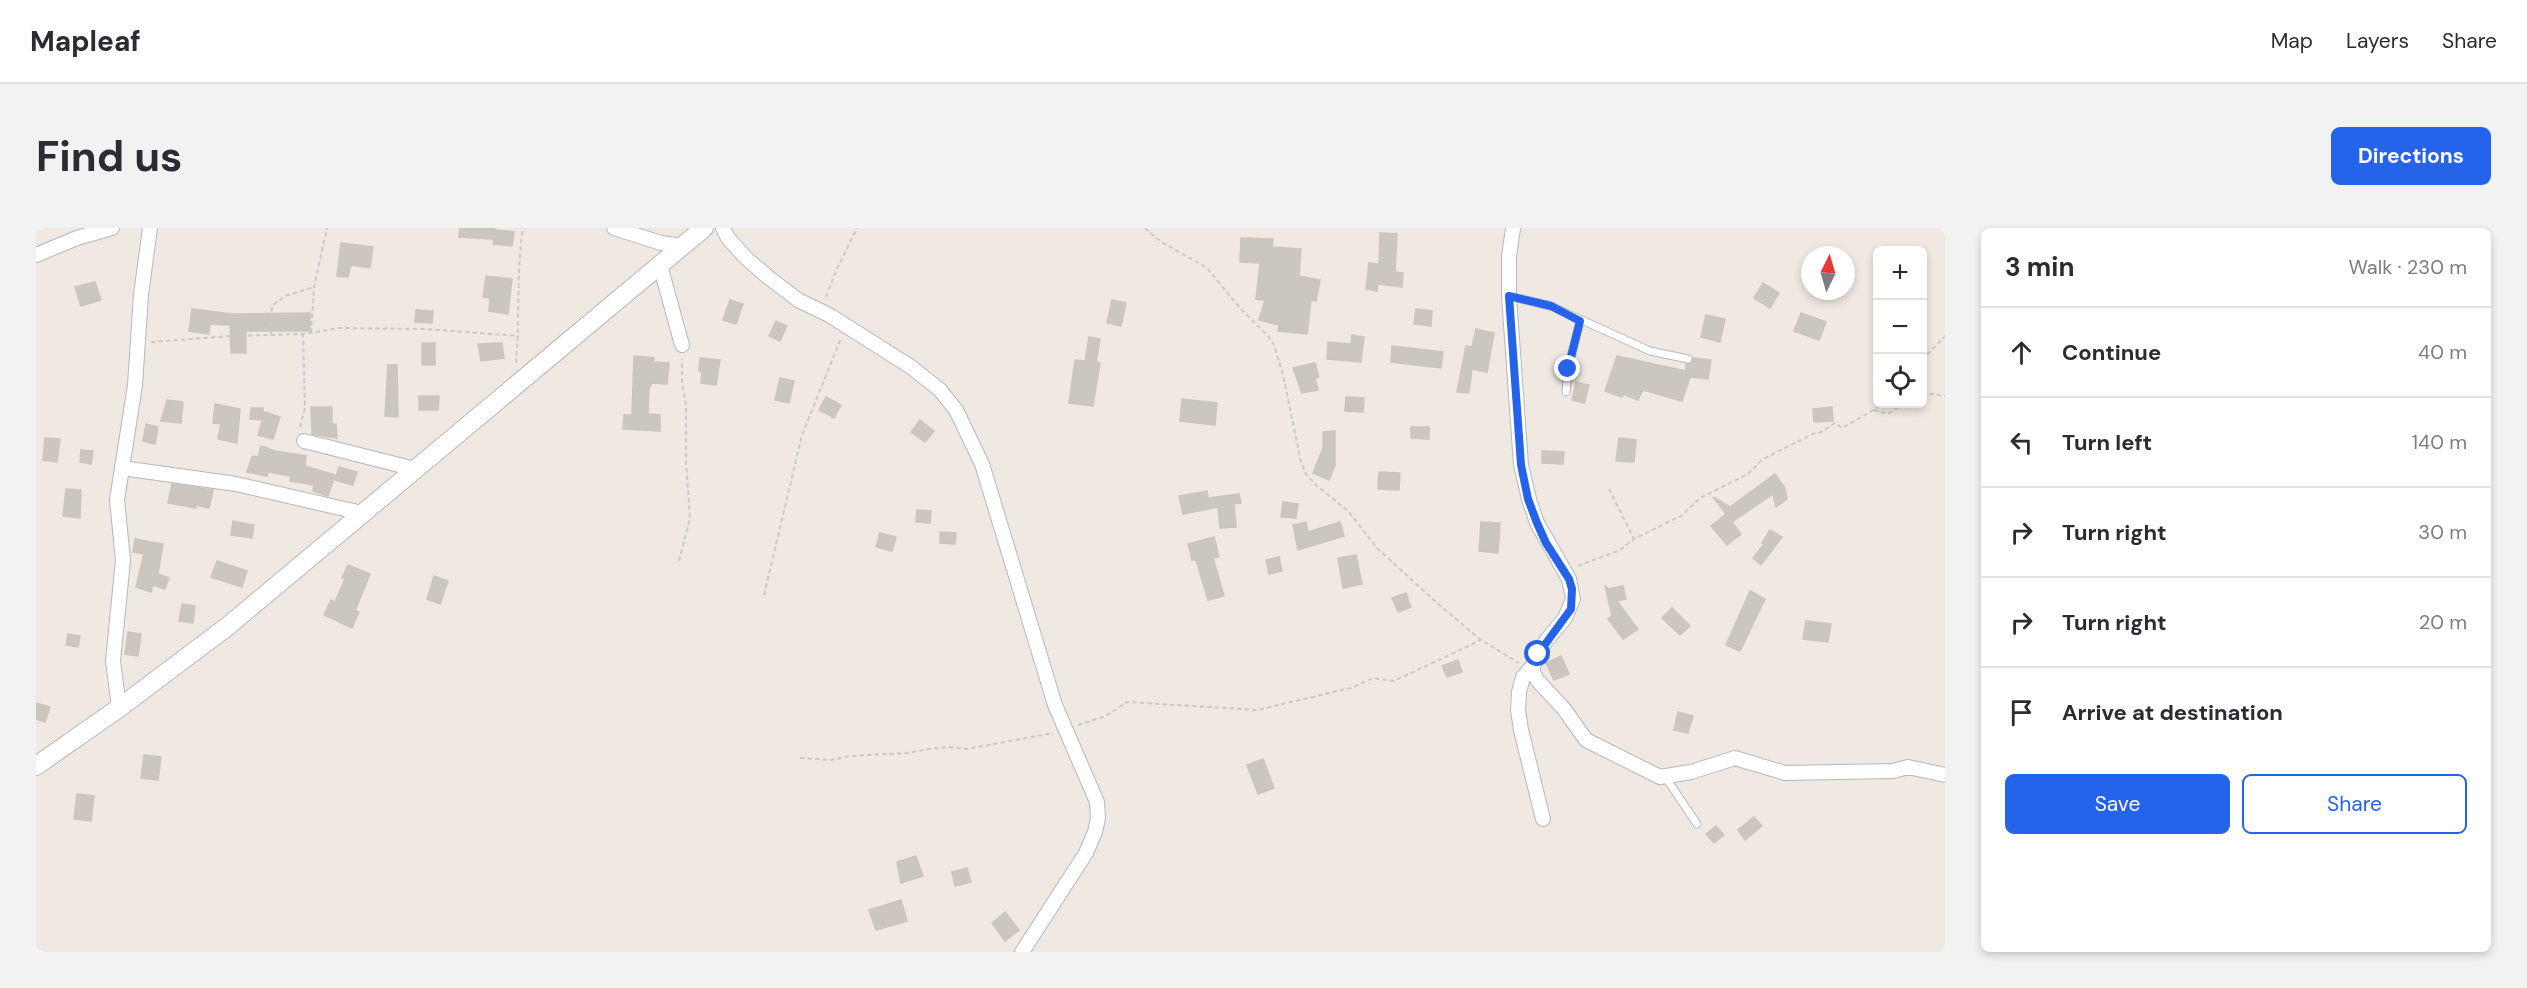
<!DOCTYPE html>
<html lang="en">
<head>
<meta charset="utf-8">
<style>
  :root { --surface:#fff; --page:#f2f2f3; --text:#2b2b33; --muted:#7c7c81; --line:#e1e1e2; --accent:#2563eb }
  body { margin:0; font-family:"DM Sans",sans-serif; background:var(--page); color:var(--text) }
  .controls { position:absolute; right:18px; top:18px; display:grid; overflow:hidden; border-radius:9px; box-shadow:0 3px 9px #0003 }
  .controls button { width:54px; height:54px; display:grid; place-items:center; padding:0; border:0; border-bottom:2px solid var(--line); background:var(--surface); color:var(--text); font:30px sans-serif }
  .compass { position:absolute; left:1765px; top:18px; width:54px; height:54px; border-radius:50%; background:var(--surface); box-shadow:0 3px 9px #0003; rotate:5deg }
  .stop { position:absolute; width:18px; height:18px; margin:-14px; border:4px solid #2563eb; border-radius:50%; background:#fff }
  .stop.end { background:#2563eb; border-color:#fff; box-shadow:0 2px 6px #0008 }
  .list { margin:0; padding:0; list-style:none }
  h2 { display:flex; justify-content:space-between; align-items:center; height:78px; margin:0; padding:0 24px; font-size:26px }
  h2 small { font-size:20px; font-weight:400; color:var(--muted) }
  .list li { display:grid; grid-template-columns:39px 1fr auto; gap:18px; align-items:center; box-sizing:border-box; height:90px; padding:0 24px; border-top:2px solid var(--line) }
  .list b { display:block; font-size:22px; white-space:nowrap }
  .list em { font-size:20px; font-style:normal; color:var(--muted) }
  .actions { display:flex; gap:12px; padding:18px 24px }
  .actions a { flex:1; padding:14px 0; border:2px solid var(--accent); border-radius:9px; text-align:center; font-size:21px; color:var(--accent) }
  .actions .main { background:var(--accent); color:#fff }
  .icon { flex:none; width:33px; height:33px; fill:none; stroke:currentColor; stroke-width:2; stroke-linecap:round; stroke-linejoin:round }
  .map { position:relative; flex:none; width:1909px; height:724px; overflow:hidden; border-radius:9px }
  header { display:flex; align-items:center; gap:36px; box-sizing:border-box; height:84px; padding:0 30px; background:var(--surface); border-bottom:2px solid var(--line) }
  header strong { font-size:28px }
  nav { display:flex; gap:33px; margin-inline-start:auto; font-size:21px }
  .intro { display:flex; align-items:center; justify-content:space-between; box-sizing:border-box; height:144px; padding:0 36px }
  h1 { margin:0; font-size:42px }
  .button { padding:15px 27px; border-radius:9px; background:var(--accent); color:#fff; font-size:21px; font-weight:700 }
  main { display:flex; gap:36px; padding:0 36px }
  aside { flex:1; background:var(--surface); border-radius:9px; box-shadow:0 3px 9px #0003 }
  .map>svg:first-child { display:block }
  .building { fill:#cbc7bf; stroke:#cbc5ba; stroke-width:1.5 }
  .lines { fill:none; stroke-linecap:round; stroke-linejoin:round }
  .service-casing { stroke:#b4b7c1; stroke-width:9 }
  .minor-casing { stroke:#b4b7c1; stroke-width:16 }
  .tertiary-casing { stroke:#b4b7c1; stroke-width:20 }
  .path { stroke:#c9c9c9; stroke-width:2; stroke-dasharray:4.5 3; stroke-linecap:butt }
  .service { stroke:#fff; stroke-width:7 }
  .minor { stroke:#fff; stroke-width:14 }
  .tertiary { stroke:#fff; stroke-width:18 }
  .route { stroke:#2563eb; stroke-width:8 }
</style>
</head>
<body>
<header>
<strong>Mapleaf</strong>
<nav><a>Map</a><a>Layers</a><a>Share</a></nav>
</header>
<div class="intro"><h1>Find us</h1><a class="button">Directions</a></div>
<main>
<div class="map">
<svg width="1909" height="724" viewBox="0 0 1909 724">
  <rect width="100%" height="100%" fill="#efe9e1"/>
  <g class="building">
    <polygon points="424,0 459,0 459,5 460,2 478,4 476,18 457,16 458,11 423,9"/>
    <polygon points="1344,5 1361,6 1359,44 1367,45 1366,59 1342,56 1341,63 1330,61 1333,35 1343,36"/>
    <polygon points="1205,10 1237,11 1236,19 1265,21 1263,48 1284,52 1280,73 1275,72 1271,106 1242,103 1243,97 1223,92 1229,72 1220,71 1224,35 1204,34"/>
    <polygon points="305,15 337,19 334,40 315,37 312,49 301,48"/>
    <polygon points="450,48 476,51 472,86 453,83 454,70 447,69"/>
    <polygon points="59,54 65,72 45,78 39,59"/>
    <polygon points="1727,55 1743,65 1734,80 1718,70"/>
    <polygon points="694,72 707,76 700,96 687,92"/>
    <polygon points="1076,72 1090,75 1085,98 1071,95"/>
    <polygon points="156,81 196,86 274,85 274,103 210,103 210,125 195,125 194,97 174,96 173,106 153,103"/>
    <polygon points="1380,81 1396,83 1395,98 1378,96"/>
    <polygon points="380,82 397,83 396,95 379,94"/>
    <polygon points="1765,85 1790,94 1783,112 1758,103"/>
    <polygon points="1670,87 1689,91 1684,114 1665,109"/>
    <polygon points="740,93 751,98 744,113 733,108"/>
    <polygon points="1440,101 1458,105 1451,144 1436,141 1433,165 1421,164 1430,118 1436,119"/>
    <polygon points="1316,107 1328,109 1325,134 1291,131 1292,114 1315,116"/>
    <polygon points="1053,109 1064,111 1060,134 1064,135 1057,178 1033,175 1039,132 1049,133"/>
    <rect x="386" y="115" width="13" height="22"/>
    <polygon points="466,115 468,130 445,133 442,116"/>
    <polygon points="1356,118 1407,124 1405,140 1355,134"/>
    <polygon points="598,128 618,130 617,134 633,135 631,156 615,155 615,158 613,158 612,186 624,187 624,203 587,201 588,187 596,187"/>
    <polygon points="1581,128 1650,143 1650,136 1656,135 1657,130 1675,132 1672,151 1654,149 1646,173 1607,162 1602,172 1587,166 1586,169 1569,163"/>
    <polygon points="664,130 684,132 680,157 665,155 666,144 663,143"/>
    <polygon points="1279,135 1283,149 1279,150 1282,162 1266,165 1257,140"/>
    <polygon points="352,137 361,137 362,189 349,188"/>
    <polygon points="744,150 758,153 753,175 739,172"/>
    <polygon points="1540,154 1553,157 1548,175 1536,172"/>
    <polygon points="383,168 403,168 402,182 383,182"/>
    <polygon points="790,169 805,177 798,190 783,182"/>
    <polygon points="1310,169 1328,170 1327,184 1309,183"/>
    <polygon points="1146,171 1181,175 1179,197 1144,193"/>
    <polygon points="131,172 147,174 145,195 125,193"/>
    <polygon points="179,176 204,181 201,215 182,211 185,196 177,195"/>
    <polygon points="275,179 296,179 296,196 300,196 301,210 276,206"/>
    <polygon points="1796,179 1797,193 1778,194 1777,181"/>
    <polygon points="215,180 227,180 227,192 214,191"/>
    <polygon points="229,184 244,189 237,211 222,207"/>
    <polygon points="884,192 898,203 889,214 875,204"/>
    <polygon points="110,196 122,199 119,216 107,213"/>
    <polygon points="1375,199 1393,199 1393,211 1375,210"/>
    <polygon points="1299,203 1299,237 1293,252 1277,245 1287,220 1287,204"/>
    <polygon points="9,210 24,211 21,234 7,232"/>
    <polygon points="1583,210 1600,212 1598,234 1580,233"/>
    <polygon points="225,218 239,223 270,228 269,238 299,247 292,268 277,263 278,257 254,253 255,248 232,244 231,248 211,244 216,228 222,229"/>
    <polygon points="45,222 57,223 55,236 44,234"/>
    <polygon points="1506,223 1528,224 1527,236 1506,235"/>
    <polygon points="303,239 321,244 317,257 299,252"/>
    <polygon points="1343,244 1364,245 1363,262 1342,261"/>
    <polygon points="1739,246 1749,260 1751,271 1740,279 1737,266 1696,294 1705,306 1691,317 1675,298 1690,286 1677,269 1694,279"/>
    <polygon points="136,256 177,262 173,280 160,277 160,280 132,275"/>
    <polygon points="30,261 45,262 44,290 27,288"/>
    <polygon points="1171,263 1172,270 1203,266 1205,275 1198,276 1200,299 1184,300 1182,279 1147,286 1143,268"/>
    <polygon points="1247,274 1262,276 1260,290 1245,289"/>
    <polygon points="881,282 895,283 894,295 880,294"/>
    <polygon points="197,293 218,297 216,310 195,307"/>
    <polygon points="1270,294 1272,304 1304,294 1308,308 1262,322 1257,297"/>
    <polygon points="1445,294 1464,295 1462,325 1443,323"/>
    <polygon points="1734,302 1746,309 1725,337 1717,330 1728,316 1726,315"/>
    <polygon points="904,304 920,305 919,316 904,315"/>
    <polygon points="844,305 860,309 856,323 840,319"/>
    <polygon points="1178,309 1183,329 1177,330 1188,368 1172,372 1160,332 1156,332 1152,316"/>
    <polygon points="99,311 127,316 122,346 133,350 129,361 117,357 115,364 100,359 108,326 97,324"/>
    <polygon points="1320,327 1326,356 1307,360 1302,330"/>
    <polygon points="1243,329 1246,343 1233,346 1230,332"/>
    <polygon points="181,333 211,343 206,359 175,349"/>
    <polygon points="312,337 334,346 319,383 323,384 316,400 288,387 295,372 299,374 309,351 306,350"/>
    <polygon points="398,348 412,353 404,376 391,371"/>
    <polygon points="1569,357 1572,361 1587,358 1590,371 1581,373 1602,401 1587,411 1572,391 1576,388"/>
    <polygon points="1714,363 1729,371 1704,423 1690,417"/>
    <polygon points="1370,365 1375,379 1362,384 1356,370"/>
    <polygon points="146,376 159,378 157,395 143,393"/>
    <polygon points="1636,380 1654,398 1644,407 1626,390"/>
    <polygon points="1770,393 1795,396 1792,414 1767,411"/>
    <polygon points="92,404 105,406 102,428 89,426"/>
    <polygon points="32,406 44,408 42,419 30,417"/>
    <polygon points="1525,428 1533,446 1518,452 1510,435"/>
    <polygon points="1422,432 1426,444 1411,449 1406,438"/>
    <polygon points="0,475 14,479 9,494 0,491"/>
    <polygon points="1642,484 1657,488 1652,505 1638,502"/>
    <polygon points="108,527 125,529 122,552 105,550"/>
    <polygon points="1227,531 1238,560 1222,566 1211,537"/>
    <polygon points="41,566 58,568 55,593 38,591"/>
    <polygon points="1718,589 1726,598 1709,612 1702,602"/>
    <polygon points="1680,598 1688,607 1678,615 1670,606"/>
    <polygon points="880,628 887,648 865,655 861,634"/>
    <polygon points="931,640 935,654 919,658 916,644"/>
    <polygon points="865,672 871,693 840,702 833,682"/>
    <polygon points="969,684 983,702 969,713 956,695"/>
  </g>
  <g class="lines">
    <defs>
      <g id="service">
        <polyline points="1473,68 1515,78 1614,123 1652,131"/>
        <polyline points="1530,164 1532,141 1544,93"/>
        <polyline points="1630,550 1661,596"/>
      </g>
      <g id="minor">
        <polyline points="578,0 625,15 647,18"/>
        <polyline points="687,0 692,10 710,30 732,49 762,72 793,87 875,139 904,162 920,182 946,236 1019,477 1061,574 1062,590 1059,604 1050,625 986,724"/>
        <polyline points="1477,0 1473,29 1473,68 1485,237 1493,271 1501,295 1533,351 1537,371 1529,390 1509,414 1497,438 1487,449 1483,464 1482,482 1485,502 1507,591"/>
        <polyline points="0,27 41,10 76,0"/>
        <polyline points="624,37 646,117"/>
        <polyline points="268,213 379,241"/>
        <polyline points="86,240 200,256 326,285"/>
        <polyline points="1497,438 1497,445 1502,453 1528,481 1550,512 1624,549 1655,544 1699,530 1749,545 1857,543 1872,539 1909,547"/>
        <polyline points="83,480 77,433 87,332 81,272 99,157 105,67 114,0"/>
      </g>
      <polyline id="tertiary" points="0,538 83,480 192,398 668,0"/>
    </defs>
    <use href="#service" class="service-casing"/>
    <use href="#minor" class="minor-casing"/>
    <use href="#tertiary" class="tertiary-casing"/>
    <g class="path">
      <polyline points="1109,0 1124,13 1171,40 1204,80 1232,108 1238,117 1247,147 1265,234 1270,246 1280,257 1312,283 1342,321 1400,374 1445,412 1483,435"/>
      <polyline points="790,69 800,43 821,0"/>
      <polyline points="275,105 278,59 291,0"/>
      <polyline points="235,106 236,78 249,68 278,59"/>
      <polyline points="115,114 194,108 267,106 303,100 390,101 483,108"/>
      <polyline points="1886,132 1909,108"/>
      <path d="M480,135c4,-45 0,-91 7,-135"/>
      <polyline points="1886,167 1897,166 1909,168"/>
      <polyline points="1838,182 1852,186 1867,176"/>
      <polyline points="264,199 269,180 267,106"/>
      <polyline points="1573,261 1598,311"/>
      <polyline points="643,333 654,290 650,235 650,178 646,154 646,131"/>
      <polyline points="1542,338 1584,322 1598,311 1645,288 1664,270 1712,246 1727,231 1777,206 1785,204 1799,195 1806,200 1848,176"/>
      <polyline points="728,367 766,207 805,110"/>
      <polyline points="1042,497 1070,488 1091,474 1221,482 1315,460 1337,450 1358,453 1445,412"/>
      <polyline points="764,530 795,532 814,528 872,525 892,521 914,519 931,521 1017,505"/>
    </g>
    <use href="#service" class="service"/>
    <use href="#minor" class="minor"/>
    <use href="#tertiary" class="tertiary"/>
  </g>
  <g class="lines">
    <polyline class="route" points="1502,426 1535,381 1536,361 1533,351 1510,315 1501,295 1492,271 1485,237 1473,68 1515,78 1544,93 1532,141"/>
  </g>
</svg>
<div class="controls">
<button>+</button>
<button>−</button>
<button><svg class="icon" aria-label="locate" viewBox="0 0 24 24"><circle cx="12" cy="12" r="6"/><path d="M12 2v4M12 18v4M2 12h4M18 12h4"/></svg></button>
</div>
<svg class="compass" viewBox="-18 -18 36 36"><path d="M0-13l5 13h-10z" fill="#e53935"/><path d="M0 13l5-13h-10z" fill="#7c7c81"/></svg>
<div class="stop" style="left:1502px;top:426px"></div>
<div class="stop end" style="left:1532px;top:141px"></div>
</div>
<aside>
<h2>3 min<small>Walk · 230 m</small></h2>
<ul class="list">
<li><svg class="icon" aria-label="ahead" viewBox="0 0 24 24"><path d="M12 20V5M6 11l6-6 6 6"/></svg><div><b>Continue</b></div><em>40 m</em></li>
<li><svg class="icon" aria-label="left" viewBox="0 0 24 24"><path d="M17 20v-9H6M10 6l-5 5 5 5"/></svg><div><b>Turn left</b></div><em>140 m</em></li>
<li><svg class="icon" aria-label="right" viewBox="0 0 24 24"><path d="M7 20v-9h11M14 6l5 5-5 5"/></svg><div><b>Turn right</b></div><em>30 m</em></li>
<li><svg class="icon" aria-label="right" viewBox="0 0 24 24"><path d="M7 20v-9h11M14 6l5 5-5 5"/></svg><div><b>Turn right</b></div><em>20 m</em></li>
<li><svg class="icon" aria-label="arrive" viewBox="0 0 24 24"><path d="M6 21V4h12l-3 4 3 4H6"/></svg><div><b>Arrive at destination</b></div></li>
</ul>
<div class="actions"><a class="main">Save</a><a>Share</a></div>
</aside>
</main>
</body>
</html>
